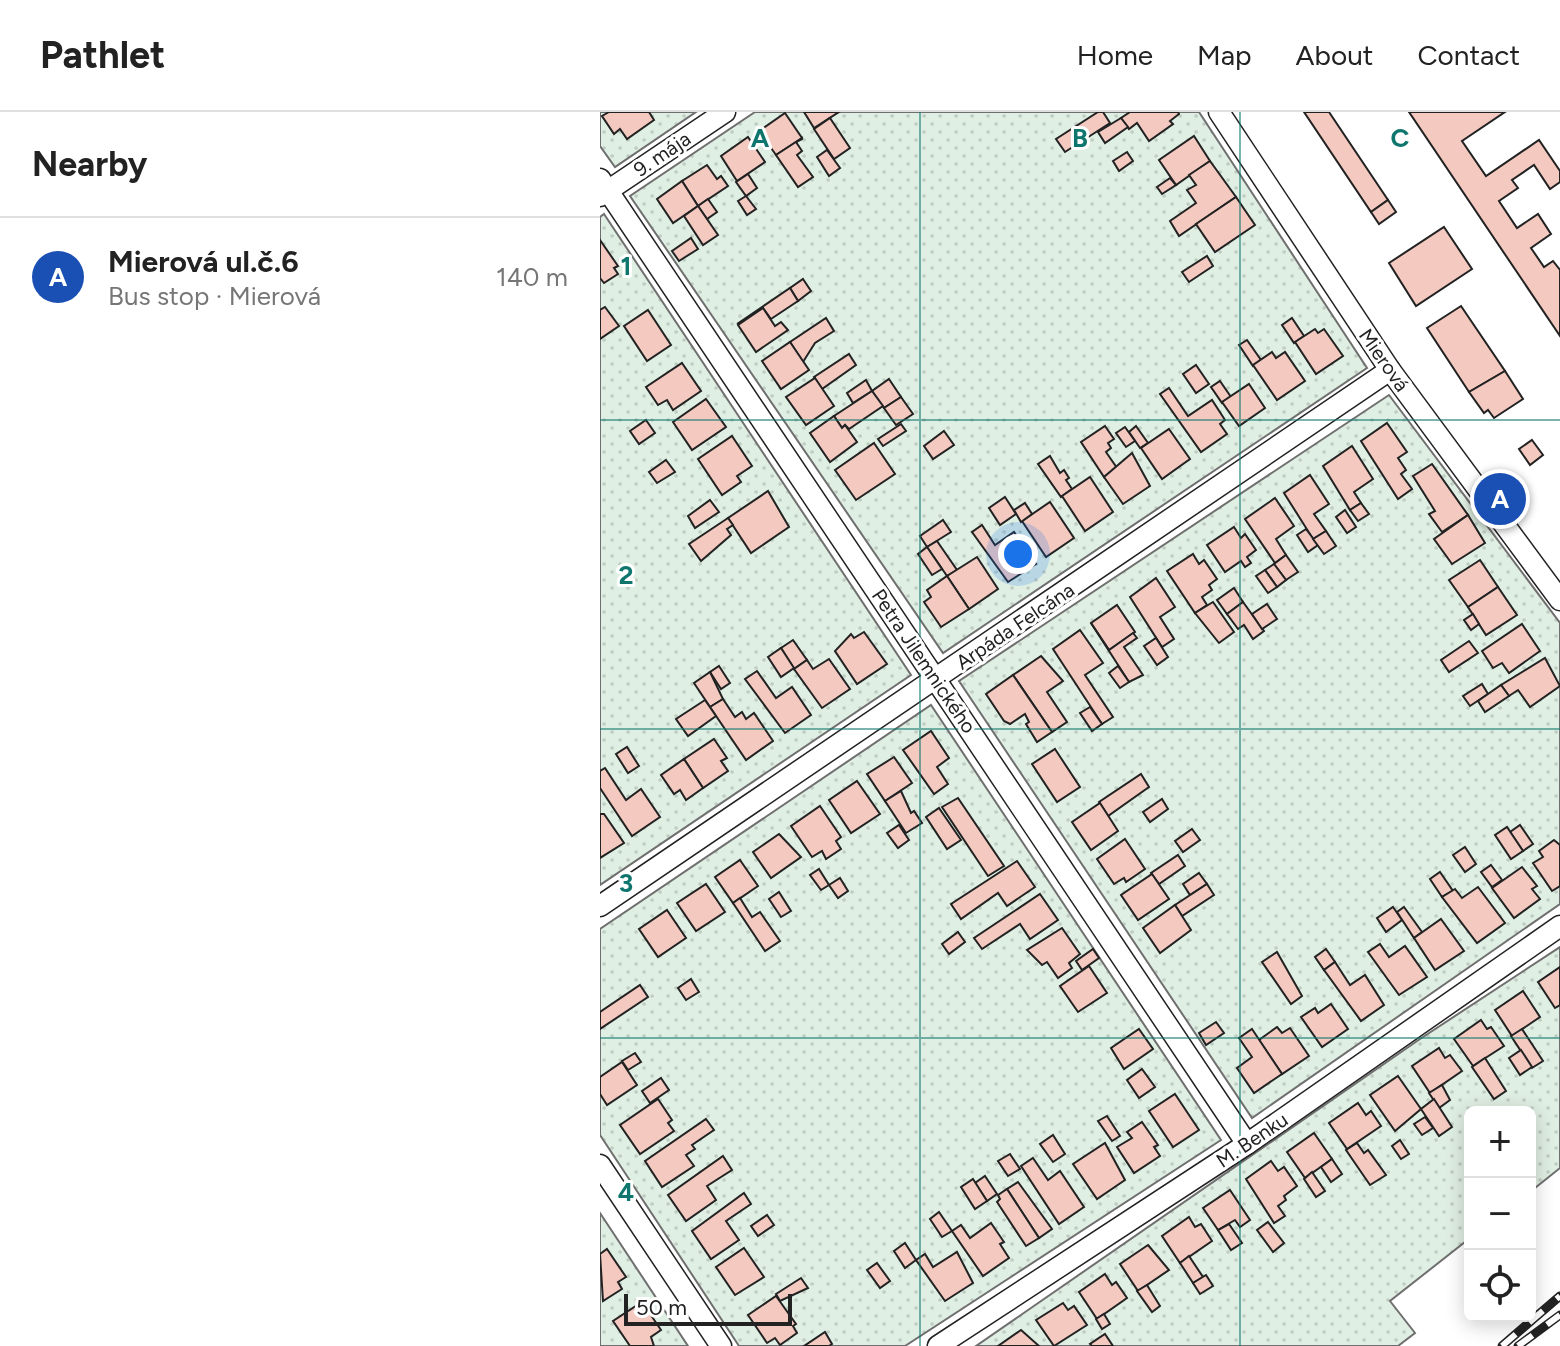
<!DOCTYPE html>
<html lang="en">
<head>
<meta charset="utf-8">
<style>
  :root { --surface:#fff; --page:#f6f6f6; --text:#222; --muted:#767676; --line:#e0e0e0; --accent:#c62828 }
  body { margin:0; font-family:Figtree,sans-serif; background:var(--page); color:var(--text) }
  .controls { position:absolute; right:24px; bottom:24px; display:grid; overflow:hidden; border-radius:12px; box-shadow:0 4px 20px #0003 }
  .controls button { width:72px; height:72px; display:grid; place-items:center; padding:0; border:0; border-bottom:2px solid var(--line); background:var(--surface); color:var(--text); font:40px sans-serif }
  .scale { position:absolute; left:24px; bottom:20px; width:168px; box-sizing:border-box; padding-left:8px; border:4px solid #222; border-top:0; font-size:22px; line-height:28px; white-space:nowrap; color:#222; -webkit-text-stroke:6px #fff; paint-order:stroke }
  .you { position:absolute; left:418px; top:442px; width:28px; height:28px; margin:-20px; border:6px solid #fff; border-radius:50%; background:#1a73e8; box-shadow:0 0 0 12px #1a73e833 }
  .badge { display:grid; place-items:center; width:52px; height:52px; border-radius:50%; background:var(--accent); color:#fff; font-size:26px; font-weight:700 }
  .pin { position:absolute; translate:-50% -50%; border:4px solid #fff; box-shadow:0 2px 8px #0006 }
  .list { margin:0; padding:0; list-style:none }
  h2 { display:flex; justify-content:space-between; align-items:center; height:104px; margin:0; padding:0 32px; font-size:34px }
  h2 small { font-size:26px; font-weight:400; color:var(--muted) }
  .list li { display:grid; grid-template-columns:52px 1fr auto; gap:24px; align-items:center; box-sizing:border-box; height:120px; padding:0 32px; border-top:2px solid var(--line) }
  .list b { display:block; font-size:30px; white-space:nowrap }
  .list p { margin:0; font-size:26px; white-space:nowrap; color:var(--muted) }
  .list em { font-size:26px; font-style:normal; color:var(--muted) }
  .icon { flex:none; width:44px; height:44px; fill:none; stroke:currentColor; stroke-width:2; stroke-linecap:round; stroke-linejoin:round }
  .map { position:relative; flex:none; width:960px; height:1234px; overflow:hidden }
  header { display:flex; align-items:center; gap:48px; box-sizing:border-box; height:112px; padding:0 40px; background:var(--surface); border-bottom:2px solid var(--line) }
  header strong { font-size:38px }
  nav { display:flex; gap:44px; margin-inline-start:auto; font-size:28px }
  main { display:flex }
  aside { flex:1; background:var(--surface) }
  .map>svg:first-child { display:block }
  .grass { fill:url(#grass-dots); stroke:#6f6f6f; stroke-width:2 }
  .building { fill:#f3c9c0; stroke:#222; stroke-width:2 }
  .lines { fill:none; stroke-linecap:round; stroke-linejoin:round }
  .street-casing { stroke:#222; stroke-width:23 }
  .street { stroke:#fff; stroke-width:20 }
  .rail-casing { stroke:#222; stroke-width:9 }
  .rail { stroke:#fff; stroke-width:6; stroke-dasharray:18; stroke-linecap:butt }
  .grid { fill:none; stroke:#0f766e; stroke-width:2; stroke-opacity:0.55 }
  .labels { text-anchor:middle; stroke-width:6; stroke-linejoin:round; paint-order:stroke }
  .street-label { font-size:20px; fill:#222; stroke:#fff }
  .grid-label { font-size:26px; text-anchor:middle; font-weight:bold; fill:#0f766e; stroke:#fff; stroke-width:6; stroke-linejoin:round; paint-order:stroke }
</style>
</head>
<body>
<header>
<strong>Pathlet</strong>
<nav><a>Home</a><a>Map</a><a>About</a><a>Contact</a></nav>
</header>
<main>
<aside>
<h2>Nearby<small></small></h2>
<ul class="list">
<li><span class="badge" style="background:#1a4fb4">A</span><div><b>Mierová ul.č.6</b><p>Bus stop · Mierová</p></div><em>140 m</em></li>
</ul>
</aside>
<div class="map">
<svg width="960" height="1234" viewBox="0 0 960 1234">
  <defs>
    <pattern id="grass-dots" width="8" height="8" patternUnits="userSpaceOnUse" patternTransform="scale(2)"><rect width="8" height="8" fill="#e0efe3"/><path d="M2 2h.1M6 6h.1" fill="none" stroke="#c0cdc2" stroke-width="1.8" stroke-linecap="round"/></pattern>
  </defs>
  <rect width="100%" height="100%" fill="#fff"/>
  <g class="grass">
    <polygon points="0,0 96,0 15,55 0,34"/>
    <polygon points="155,0 599,0 767,256 343,541 30,84"/>
    <polygon points="4,102 311,563 0,773 0,105"/>
    <polygon points="789,283 960,511 960,792 652,1006 359,569"/>
    <polygon points="331,593 621,1028 305,1234 139,1234 0,1023 0,817"/>
    <polygon points="960,835 960,1056 930,1080 930,1000 870,1000 870,1126 790,1189 815,1221 798,1234 376,1234 820,927"/>
    <polygon points="0,1101 88,1234 0,1234"/>
  </g>
  <g class="building">
    <polygon points="9,0 49,0 54,8 27,27 20,17 14,22 2,4"/>
    <polygon points="204,0 239,0 214,16"/>
    <polygon points="498,0 503,0 510,11 465,40 456,27"/>
    <polygon points="530,0 578,0 579,2 570,9 573,12 549,29 537,11 529,17 521,6"/>
    <polygon points="704,0 729,0 788,88 771,100"/>
    <polygon points="809,0 905,0 862,29 886,64 939,28 960,59 960,70 950,77 934,53 912,68 918,76 899,89 917,116 938,102 951,122 931,136 944,155 953,149 960,158 960,224"/>
    <polygon points="185,1 202,26 176,43 159,19"/>
    <polygon points="230,6 250,36 234,47 214,17"/>
    <polygon points="521,6 528,15 505,31 498,20"/>
    <polygon points="594,24 610,49 576,73 559,48"/>
    <polygon points="148,25 165,50 137,69 121,44"/>
    <polygon points="202,27 196,30 202,39 197,43 213,65 198,75 176,43 202,26"/>
    <polygon points="227,38 240,56 229,64 217,45"/>
    <polygon points="527,40 533,49 519,59 513,49"/>
    <polygon points="610,49 636,85 579,124 570,109 596,91 587,78 596,73 589,63"/>
    <polygon points="107,53 117,67 121,64 128,74 98,94 82,69"/>
    <polygon points="148,62 157,76 146,84 136,70"/>
    <polygon points="570,66 576,73 562,82 557,75"/>
    <polygon points="82,69 98,94 73,111 57,87"/>
    <polygon points="146,84 156,97 147,103 138,89"/>
    <polygon points="636,85 655,113 615,140 596,112"/>
    <polygon points="108,87 117,100 107,107 98,94"/>
    <polygon points="788,88 796,100 779,112 771,100"/>
    <polygon points="98,94 118,123 103,133 84,104"/>
    <polygon points="844,115 872,157 816,194 789,151"/>
    <polygon points="91,126 98,137 79,149 72,139"/>
    <polygon points="0,128 18,154 14,156 18,162 4,171 0,166"/>
    <polygon points="607,144 613,154 589,170 582,160"/>
    <polygon points="203,167 211,179 198,189 190,176"/>
    <polygon points="190,176 198,189 171,207 163,196 137,212"/>
    <polygon points="861,194 905,259 869,280 827,216"/>
    <polygon points="5,195 19,214 0,227 0,198"/>
    <polygon points="163,196 175,214 181,210 188,218 156,240 138,213"/>
    <polygon points="48,198 71,233 47,249 24,214"/>
    <polygon points="226,206 234,219 215,231 203,250 190,230"/>
    <polygon points="692,206 704,224 694,231 682,213"/>
    <polygon points="715,217 718,221 724,217 743,244 716,262 695,230"/>
    <polygon points="647,228 661,248 653,254 639,233"/>
    <polygon points="190,230 209,258 181,277 162,249"/>
    <polygon points="672,240 676,246 685,240 705,269 677,288 653,253"/>
    <polygon points="249,242 256,253 222,277 214,265"/>
    <polygon points="82,251 101,279 73,298 67,288 58,293 46,275"/>
    <polygon points="596,253 609,272 596,281 583,262"/>
    <polygon points="905,259 923,287 894,306 888,298 884,301 869,280"/>
    <polygon points="215,266 234,294 206,313 186,285"/>
    <polygon points="289,267 301,285 284,296 272,279"/>
    <polygon points="266,268 272,279 253,291 247,281"/>
    <polygon points="620,269 631,285 622,291 611,275"/>
    <polygon points="649,272 665,296 639,314 622,290"/>
    <polygon points="569,276 588,304 612,288 625,308 620,312 627,322 601,340 560,282"/>
    <polygon points="272,279 283,294 249,317 245,313 242,316 234,304"/>
    <polygon points="301,285 313,302 296,313 284,296"/>
    <polygon points="106,287 126,315 92,338 73,310"/>
    <polygon points="234,304 242,316 245,313 257,330 230,350 210,321"/>
    <polygon points="46,308 55,321 39,332 30,319"/>
    <polygon points="787,311 807,340 798,346 806,358 801,362 812,377 798,387 761,329"/>
    <polygon points="301,312 306,319 283,334 278,327"/>
    <polygon points="505,314 514,327 508,331 511,336 506,340 517,356 504,365 481,330"/>
    <polygon points="536,314 548,331 540,336 529,320"/>
    <polygon points="525,315 535,329 526,335 516,321"/>
    <polygon points="569,317 590,347 562,367 541,336"/>
    <polygon points="344,319 354,333 333,347 324,334"/>
    <polygon points="132,324 152,354 137,364 141,370 122,383 98,347"/>
    <polygon points="932,328 943,343 930,353 919,337"/>
    <polygon points="274,331 295,362 256,388 235,358"/>
    <polygon points="752,334 773,367 754,380 761,391 750,398 723,354"/>
    <polygon points="532,341 550,374 523,392 504,365"/>
    <polygon points="450,344 460,361 464,358 469,366 466,368 472,377 461,385 438,352"/>
    <polygon points="66,348 75,360 57,371 49,360"/>
    <polygon points="832,352 868,403 842,420 829,402 835,399 813,364"/>
    <polygon points="710,363 729,392 714,402 726,419 713,427 684,381"/>
    <polygon points="490,365 513,400 485,419 462,384"/>
    <polygon points="168,379 189,415 151,441 128,406"/>
    <polygon points="405,385 416,402 400,413 389,396"/>
    <polygon points="675,386 694,414 676,427 686,443 675,451 645,407"/>
    <polygon points="110,388 119,400 95,416 88,404"/>
    <polygon points="450,390 474,426 446,445 422,409"/>
    <polygon points="425,391 432,402 421,410 414,398"/>
    <polygon points="761,391 769,402 758,409 750,398"/>
    <polygon points="745,398 756,415 747,421 736,405"/>
    <polygon points="868,403 885,431 852,452 834,427"/>
    <polygon points="128,406 133,413 127,417 131,423 101,449 89,432"/>
    <polygon points="343,408 351,420 327,435 320,424"/>
    <polygon points="382,413 395,433 414,420 436,452 408,470 372,420"/>
    <polygon points="634,415 641,426 645,422 656,438 647,445 651,451 645,455 641,449 625,460 607,433"/>
    <polygon points="706,417 718,433 708,440 697,423"/>
    <polygon points="726,419 736,434 724,442 713,427"/>
    <polygon points="337,429 357,458 347,464 327,435"/>
    <polygon points="327,435 342,457 332,463 318,442"/>
    <polygon points="593,442 599,452 604,448 617,467 609,473 612,478 602,485 607,493 595,501 567,459"/>
    <polygon points="686,443 698,460 686,468 674,452"/>
    <polygon points="377,445 398,477 369,497 347,464"/>
    <polygon points="880,448 898,475 868,495 849,468"/>
    <polygon points="674,452 686,468 677,475 665,458"/>
    <polygon points="665,458 677,475 668,481 656,464"/>
    <polygon points="347,464 369,497 341,515 324,490 331,485 327,478"/>
    <polygon points="556,466 575,495 560,505 574,527 562,535 530,485"/>
    <polygon points="898,475 917,503 886,523 868,495"/>
    <polygon points="634,476 643,490 627,502 617,488"/>
    <polygon points="613,490 634,520 619,531 595,501"/>
    <polygon points="643,490 664,519 653,527 644,513 638,517 627,502"/>
    <polygon points="667,492 677,507 662,517 652,502"/>
    <polygon points="517,493 535,520 509,538 491,511"/>
    <polygon points="873,502 879,512 871,518 864,508"/>
    <polygon points="491,511 509,538 533,521 537,526 524,535 543,563 529,570"/>
    <polygon points="922,512 940,539 909,561 902,551 893,556 882,539"/>
    <polygon points="480,518 503,551 485,563 513,605 502,612 453,537"/>
    <polygon points="264,520 287,552 257,572 235,539 251,522 254,526"/>
    <polygon points="556,526 568,545 557,553 544,534"/>
    <polygon points="193,528 207,548 194,557 181,536"/>
    <polygon points="869,529 878,541 849,560 841,548"/>
    <polygon points="181,536 194,556 181,565 168,545"/>
    <polygon points="441,544 463,569 447,580 467,610 452,620 413,563"/>
    <polygon points="945,546 960,574 930,595 918,578 909,584 901,573"/>
    <polygon points="229,547 250,577 222,596 194,557 207,548 213,557"/>
    <polygon points="119,554 130,571 121,577 110,560"/>
    <polygon points="518,554 529,570 520,576 509,561"/>
    <polygon points="157,559 176,586 192,575 211,603 185,621 145,567"/>
    <polygon points="110,560 123,587 110,595 94,571"/>
    <polygon points="413,563 452,620 437,630 426,612 429,610 425,602 410,612 404,609 386,582"/>
    <polygon points="882,572 888,582 870,594 863,584"/>
    <polygon points="901,573 909,584 885,600 878,589"/>
    <polygon points="123,587 135,605 142,600 146,607 154,601 173,629 146,648 110,595"/>
    <polygon points="105,588 116,604 88,624 76,607"/>
    <polygon points="490,595 502,612 492,619 480,601"/>
    <polygon points="331,619 349,646 337,655 348,672 334,682 303,638"/>
    <polygon points="114,627 127,646 121,649 128,659 103,676 84,647"/>
    <polygon points="27,635 39,654 28,661 16,642"/>
    <polygon points="455,637 480,675 457,690 432,652"/>
    <polygon points="294,645 312,671 285,689 267,662"/>
    <polygon points="84,647 103,676 86,688 80,678 74,682 61,663"/>
    <polygon points="5,656 26,688 41,677 60,705 32,724 0,676 0,659"/>
    <polygon points="541,662 549,675 508,704 499,690"/>
    <polygon points="257,669 280,702 251,721 229,688"/>
    <polygon points="301,679 311,701 314,699 322,711 306,721 285,689"/>
    <polygon points="358,686 404,754 388,764 342,695"/>
    <polygon points="562,687 568,697 550,710 543,700"/>
    <polygon points="500,691 518,719 491,738 472,710"/>
    <polygon points="220,694 241,725 236,729 241,737 226,747 222,739 212,745 191,714"/>
    <polygon points="339,696 361,728 347,737 326,705"/>
    <polygon points="0,702 4,702 24,731 0,746"/>
    <polygon points="299,713 309,728 298,736 287,721"/>
    <polygon points="920,713 933,732 923,739 910,720"/>
    <polygon points="907,715 923,739 911,747 895,723"/>
    <polygon points="592,717 600,728 583,740 575,729"/>
    <polygon points="179,722 201,745 171,766 153,740"/>
    <polygon points="525,727 545,757 526,770 524,766 514,772 497,747"/>
    <polygon points="954,728 960,733 960,774 952,779 933,751 943,745 939,739"/>
    <polygon points="865,735 876,752 865,760 853,743"/>
    <polygon points="578,743 585,754 559,772 551,761"/>
    <polygon points="140,748 158,774 133,791 115,765"/>
    <polygon points="417,749 435,775 407,794 398,781 361,807 351,792"/>
    <polygon points="891,753 902,768 892,775 881,760"/>
    <polygon points="922,755 937,774 932,777 940,787 914,806 892,776"/>
    <polygon points="219,757 229,773 221,778 210,763"/>
    <polygon points="840,760 853,779 842,785 830,767"/>
    <polygon points="599,761 607,772 590,783 583,772"/>
    <polygon points="552,762 569,787 538,808 521,783"/>
    <polygon points="240,766 248,779 238,786 229,773"/>
    <polygon points="106,772 125,800 96,819 77,791"/>
    <polygon points="607,772 614,783 582,804 575,793"/>
    <polygon points="878,775 905,811 877,831 842,785 855,777 862,786"/>
    <polygon points="179,780 191,799 181,805 169,787"/>
    <polygon points="440,782 458,808 430,827 420,812 382,837 374,826"/>
    <polygon points="140,786 152,805 160,800 180,829 165,839 133,791"/>
    <polygon points="575,793 591,818 560,841 543,816"/>
    <polygon points="793,795 802,808 786,820 777,806"/>
    <polygon points="804,795 822,820 814,826 797,800"/>
    <polygon points="67,798 86,826 58,845 39,817"/>
    <polygon points="841,807 864,839 835,858 814,826"/>
    <polygon points="462,816 480,842 469,851 472,856 458,866 447,850 442,853 427,838"/>
    <polygon points="358,820 365,830 349,842 342,832"/>
    <polygon points="780,832 789,845 805,834 827,865 799,883 768,840"/>
    <polygon points="493,837 499,846 482,858 476,849"/>
    <polygon points="726,837 735,850 724,858 715,845"/>
    <polygon points="677,840 702,884 691,892 662,850"/>
    <polygon points="735,850 750,873 765,863 784,893 761,909 724,858"/>
    <polygon points="489,854 507,881 478,900 460,874"/>
    <polygon points="960,855 960,893 955,896 938,870"/>
    <polygon points="91,867 99,880 86,888 78,876"/>
    <polygon points="40,873 48,885 0,917 0,900"/>
    <polygon points="923,879 940,905 912,924 895,898"/>
    <polygon points="731,892 748,917 722,935 701,905 715,896 718,901"/>
    <polygon points="881,908 887,917 891,915 904,934 873,954 854,927"/>
    <polygon points="616,910 624,921 606,933 599,921"/>
    <polygon points="677,915 682,921 690,916 709,944 682,962 659,928"/>
    <polygon points="539,917 553,937 524,957 511,936"/>
    <polygon points="652,917 682,962 654,981 637,956 652,945 639,926"/>
    <polygon points="922,917 943,949 932,956 911,924"/>
    <polygon points="839,936 845,946 850,943 862,959 830,981 812,954"/>
    <polygon points="921,938 932,955 920,963 909,946"/>
    <polygon points="35,941 41,950 28,958 22,949"/>
    <polygon points="885,946 906,979 894,987 872,955"/>
    <polygon points="22,950 37,973 7,993 0,982 0,965"/>
    <polygon points="542,957 555,975 539,986 527,968"/>
    <polygon points="798,964 821,997 795,1019 770,983"/>
    <polygon points="61,966 69,978 50,991 42,979"/>
    <polygon points="842,973 850,988 839,996 829,981"/>
    <polygon points="575,982 599,1018 573,1035 549,999"/>
    <polygon points="58,987 72,1008 68,1011 74,1019 40,1042 20,1013"/>
    <polygon points="834,987 852,1015 839,1024 821,997"/>
    <polygon points="758,991 766,1003 771,999 781,1014 747,1037 729,1011"/>
    <polygon points="507,1004 520,1024 512,1029 498,1009"/>
    <polygon points="825,1005 833,1016 822,1023 814,1012"/>
    <polygon points="106,1007 114,1018 92,1033 95,1037 86,1043 94,1054 62,1075 45,1049"/>
    <polygon points="542,1010 558,1033 554,1035 560,1044 534,1061 517,1035 532,1026 527,1020"/>
    <polygon points="714,1021 732,1047 705,1066 687,1040"/>
    <polygon points="453,1023 465,1042 453,1050 440,1032"/>
    <polygon points="800,1028 809,1042 801,1047 792,1034"/>
    <polygon points="505,1031 525,1068 497,1087 473,1052"/>
    <polygon points="757,1031 764,1041 768,1038 786,1063 770,1073 746,1038"/>
    <polygon points="410,1042 420,1057 408,1064 398,1049"/>
    <polygon points="123,1044 132,1058 107,1074 116,1088 86,1109 68,1083"/>
    <polygon points="433,1046 448,1068 460,1059 484,1095 459,1112 421,1054"/>
    <polygon points="732,1047 742,1062 731,1070 721,1055"/>
    <polygon points="671,1049 678,1059 684,1055 697,1074 684,1084 686,1088 678,1094 685,1104 674,1111 646,1067"/>
    <polygon points="712,1060 725,1079 716,1085 704,1067"/>
    <polygon points="385,1064 397,1082 387,1089 375,1071"/>
    <polygon points="373,1067 387,1089 375,1097 361,1075"/>
    <polygon points="418,1070 452,1117 439,1126 407,1077"/>
    <polygon points="407,1077 439,1126 426,1134 397,1090 400,1087 398,1083"/>
    <polygon points="630,1078 650,1108 640,1115 635,1108 618,1118 603,1096"/>
    <polygon points="144,1081 151,1092 126,1109 139,1128 111,1147 92,1119"/>
    <polygon points="339,1100 352,1119 342,1125 330,1107"/>
    <polygon points="167,1103 174,1113 158,1124 151,1114"/>
    <polygon points="589,1105 595,1115 601,1112 612,1129 580,1151 562,1124"/>
    <polygon points="668,1110 684,1131 673,1140 657,1118"/>
    <polygon points="391,1111 404,1130 400,1132 409,1146 383,1164 352,1119 361,1113 370,1126"/>
    <polygon points="629,1112 642,1131 631,1138 618,1118"/>
    <polygon points="305,1131 316,1148 305,1156 294,1139"/>
    <polygon points="548,1133 569,1158 538,1179 520,1152"/>
    <polygon points="144,1136 164,1165 135,1183 116,1155"/>
    <polygon points="7,1137 26,1165 18,1170 22,1177 3,1189 0,1142"/>
    <polygon points="357,1140 373,1171 345,1189 316,1148 325,1142 333,1155"/>
    <polygon points="589,1144 603,1165 593,1171 580,1151"/>
    <polygon points="277,1151 290,1169 280,1176 267,1158"/>
    <polygon points="505,1162 512,1173 516,1170 527,1186 497,1207 479,1180"/>
    <polygon points="606,1163 613,1174 600,1182 593,1171"/>
    <polygon points="201,1166 208,1176 180,1189 176,1182"/>
    <polygon points="547,1173 560,1194 552,1200 537,1179"/>
    <polygon points="176,1184 196,1212 193,1214 197,1221 180,1233 175,1226 167,1231 148,1203"/>
    <polygon points="42,1190 61,1218 51,1225 54,1234 30,1234 13,1209"/>
    <polygon points="463,1191 468,1198 474,1194 487,1213 454,1234 436,1208"/>
    <polygon points="504,1202 510,1212 502,1217 496,1207"/>
    <polygon points="421,1218 439,1234 398,1234"/>
    <polygon points="225,1220 232,1232 229,1234 204,1234"/>
    <polygon points="505,1222 513,1234 492,1234 490,1232"/>
  </g>
  <g class="lines">
    <defs>
      <g id="street">
        <polyline points="619,0 790,258 960,488"/>
        <polyline points="0,67 647,1032"/>
        <polyline points="0,84 125,0"/>
        <polyline points="0,794 790,258"/>
        <polyline points="0,1053 121,1234"/>
        <polyline points="338,1234 647,1032 960,814"/>
      </g>
    </defs>
    <use href="#street" class="street-casing"/>
    <use href="#street" class="street"/>
    <defs>
      <g id="rail">
        <polyline points="902,1234 960,1184"/>
        <polyline points="918,1234 960,1203"/>
      </g>
    </defs>
    <use href="#rail" class="rail-casing"/>
    <use href="#rail" class="rail"/>
  </g>
  <path class="grid" d="M320,0v1234M640,0v1234M0,308h960M0,617h960M0,926h960"/>
  <g class="labels">
    <g class="street-label">
      <text transform="translate(62 42) rotate(-34)" y="7">9. mája</text>
      <text transform="translate(784 248) rotate(55)" y="7">Mierová</text>
      <text transform="translate(415 514) rotate(-34)" y="7">Arpáda Felcána</text>
      <text transform="translate(324 549) rotate(56)" y="7">Petra Jilemnického</text>
      <text transform="translate(652 1028) rotate(-34)" y="7">M. Benku</text>
    </g>
  </g>
  <g class="grid-label">
    <text x="160" y="35">A</text>
    <text x="480" y="35">B</text>
    <text x="800" y="35">C</text>
    <text x="26" y="163">1</text>
    <text x="26" y="472">2</text>
    <text x="26" y="780">3</text>
    <text x="26" y="1089">4</text>
  </g>
</svg>
<div class="controls">
<button>+</button>
<button>−</button>
<button><svg class="icon" aria-label="locate" viewBox="0 0 24 24"><circle cx="12" cy="12" r="6"/><path d="M12 2v4M12 18v4M2 12h4M18 12h4"/></svg></button>
</div>
<div class="scale">50 m</div>
<div class="you"></div>
<div class="pin badge" style="left:900px;top:387px;background:#1a4fb4">A</div>
</div>
</main>
</body>
</html>
